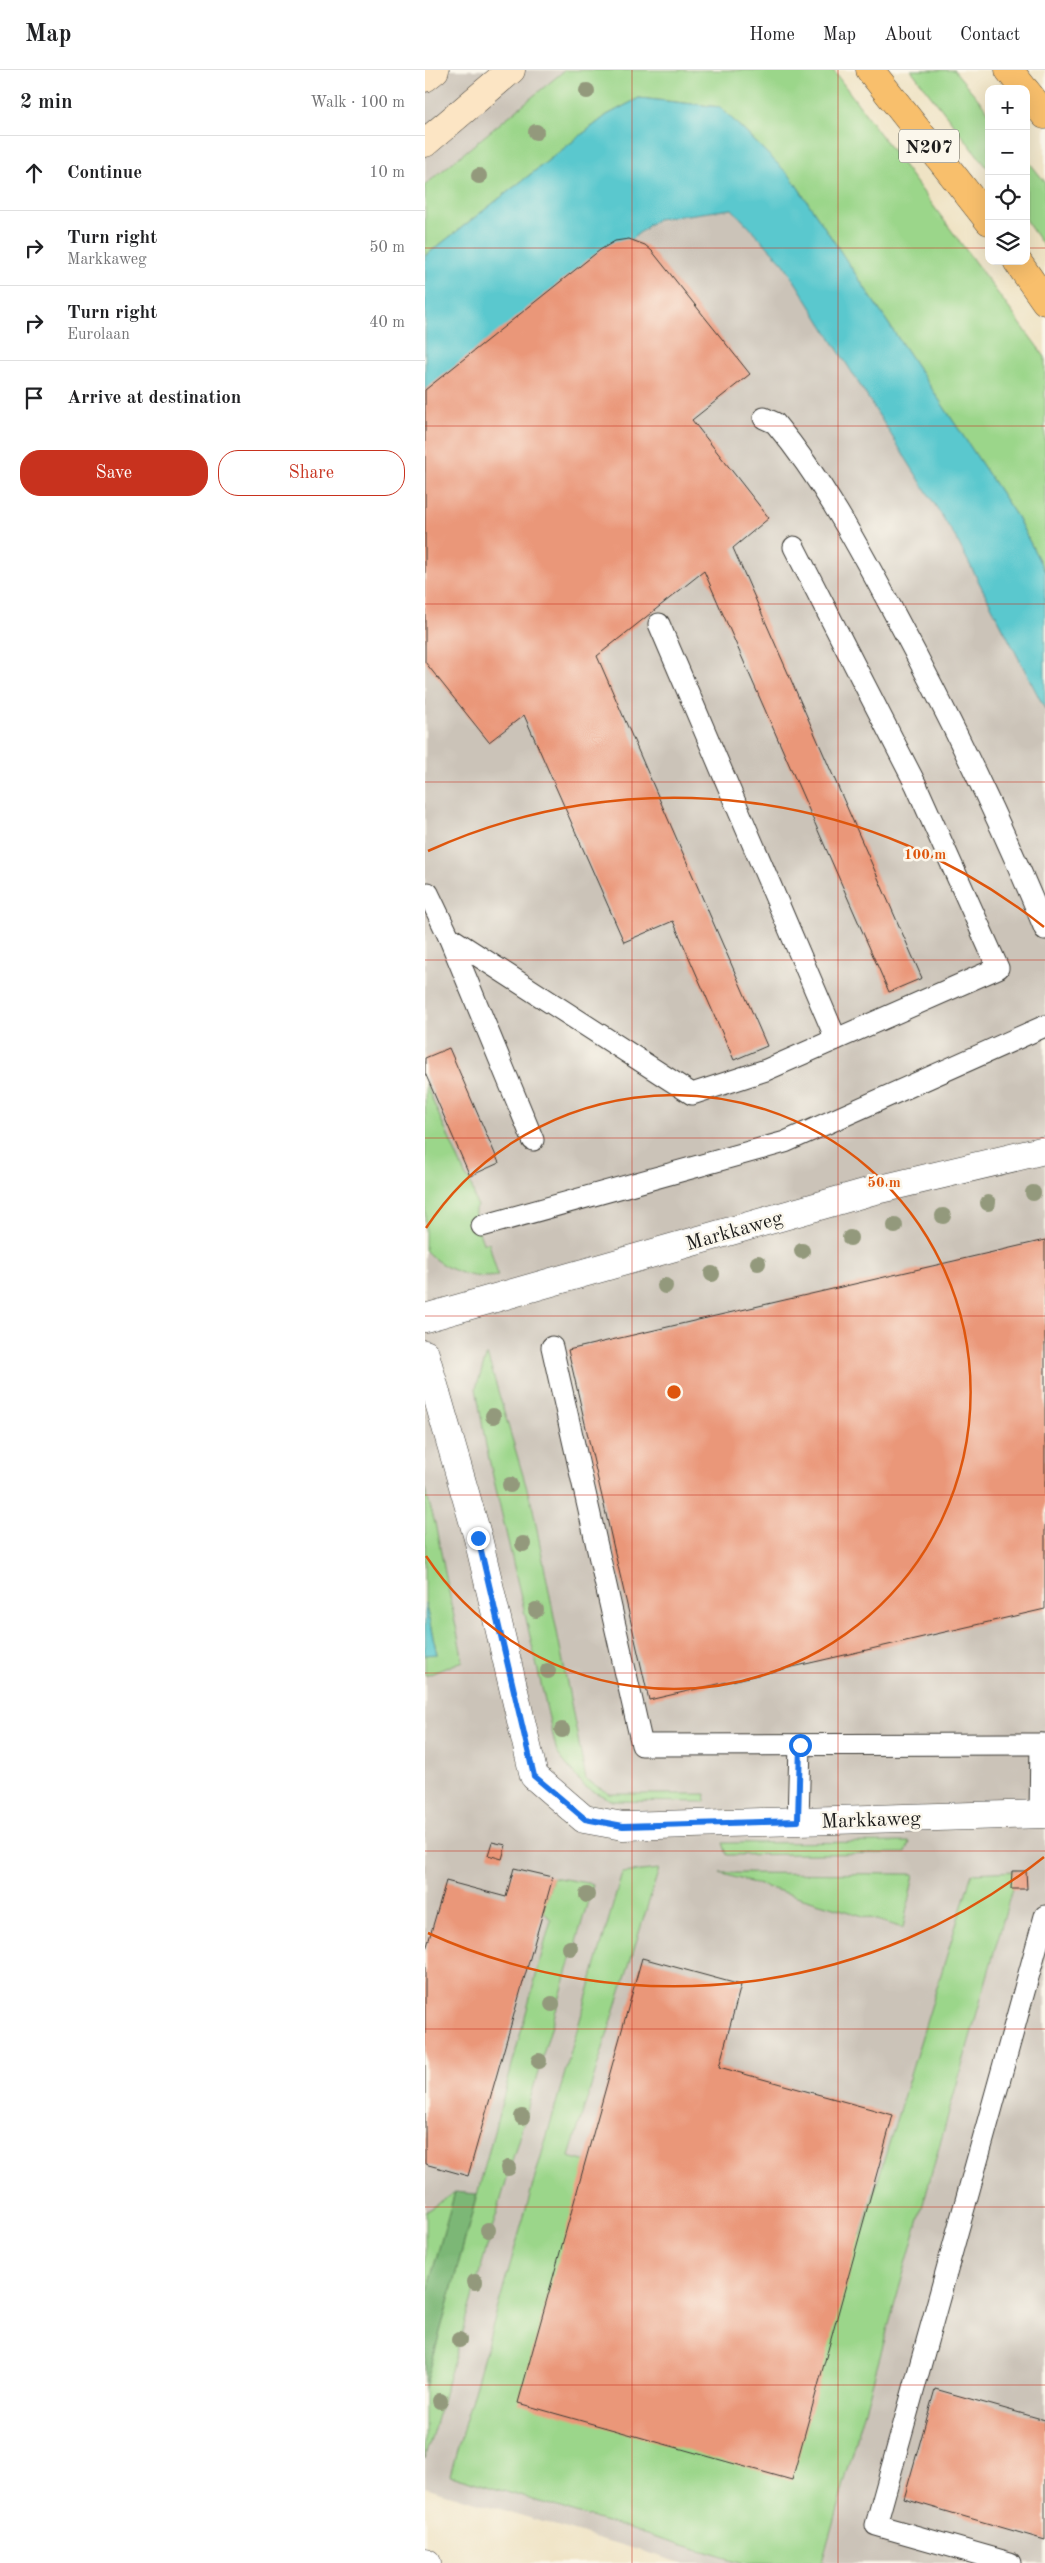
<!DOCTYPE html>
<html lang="en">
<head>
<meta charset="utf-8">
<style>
  :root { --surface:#fff; --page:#f6f6f6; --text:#202124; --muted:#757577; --line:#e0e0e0; --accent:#c8321e }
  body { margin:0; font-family:"Old Standard TT",serif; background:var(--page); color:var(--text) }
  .controls { position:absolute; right:15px; top:15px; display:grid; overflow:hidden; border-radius:10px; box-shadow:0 5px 20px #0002 }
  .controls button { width:45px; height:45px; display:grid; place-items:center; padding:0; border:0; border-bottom:1px solid var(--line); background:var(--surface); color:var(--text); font:25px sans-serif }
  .stop { position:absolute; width:15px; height:15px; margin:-11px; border:4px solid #1a73e8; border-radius:50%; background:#fff }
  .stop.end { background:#1a73e8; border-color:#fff; box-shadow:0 1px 5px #0008 }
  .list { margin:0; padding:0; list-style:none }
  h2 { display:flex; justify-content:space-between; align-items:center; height:65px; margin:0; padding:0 20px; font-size:21px }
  h2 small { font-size:16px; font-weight:400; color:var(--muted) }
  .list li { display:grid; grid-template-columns:32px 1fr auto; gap:15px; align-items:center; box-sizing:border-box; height:75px; padding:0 20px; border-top:1px solid var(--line) }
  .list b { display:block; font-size:19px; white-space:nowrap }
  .list p { margin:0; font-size:16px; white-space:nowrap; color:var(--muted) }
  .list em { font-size:16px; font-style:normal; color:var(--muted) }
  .actions { display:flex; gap:10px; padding:15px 20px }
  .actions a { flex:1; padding:11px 0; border:1px solid var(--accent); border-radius:20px; text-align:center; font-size:18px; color:var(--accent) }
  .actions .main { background:var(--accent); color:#fff }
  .icon { flex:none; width:28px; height:28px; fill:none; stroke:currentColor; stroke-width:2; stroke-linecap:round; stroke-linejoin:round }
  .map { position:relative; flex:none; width:620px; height:2493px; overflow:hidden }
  header { display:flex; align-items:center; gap:30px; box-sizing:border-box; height:70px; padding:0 25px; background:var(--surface); border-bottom:1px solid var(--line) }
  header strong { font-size:24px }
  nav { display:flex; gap:28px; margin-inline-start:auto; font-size:18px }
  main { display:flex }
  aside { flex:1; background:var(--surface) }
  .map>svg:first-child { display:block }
  .industrial { fill:#cbc3b8 }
  .green { fill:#9bd68a; stroke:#5c7953 }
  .forest { fill:#7cb776; stroke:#4c6a49 }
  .water { fill:#5ac8ce; stroke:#3b7275 }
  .building { fill:#ea9779 }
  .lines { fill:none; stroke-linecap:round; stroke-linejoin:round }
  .service-casing { stroke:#3c3a35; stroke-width:23 }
  .minor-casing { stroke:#3c3a35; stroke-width:29 }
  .tertiary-casing { stroke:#3c3a35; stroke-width:29 }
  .secondary-casing { stroke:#3c3a35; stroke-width:29 }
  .primary-casing { stroke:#3c3a35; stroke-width:29 }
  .service { stroke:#fff; stroke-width:21 }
  .minor { stroke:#fff; stroke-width:28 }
  .tertiary { stroke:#fff; stroke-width:28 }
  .secondary { stroke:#fce5c4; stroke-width:28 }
  .primary { stroke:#f8bf6c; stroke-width:28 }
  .tree { fill:#93997c }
  .route { stroke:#1a73e8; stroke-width:6 }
  .grid { fill:none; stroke:#c8321e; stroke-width:1; stroke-opacity:0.55 }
  .ring { fill:none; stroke:#de560d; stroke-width:2.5 }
  .labels { text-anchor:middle; stroke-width:5; stroke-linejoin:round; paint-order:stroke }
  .shield { fill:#fbf7ec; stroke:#5f5e5a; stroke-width:1 }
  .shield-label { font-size:19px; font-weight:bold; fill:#1c1c1c }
  .street-label { font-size:20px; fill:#1c1c1c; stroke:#fbf7ec }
  .centre { fill:#de560d; stroke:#fbf7ec; stroke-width:2.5 }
  .ring-label { font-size:15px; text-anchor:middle; font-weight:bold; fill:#de560d; stroke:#fbf7ec; stroke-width:5; stroke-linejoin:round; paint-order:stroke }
</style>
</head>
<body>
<header>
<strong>Map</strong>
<nav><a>Home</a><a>Map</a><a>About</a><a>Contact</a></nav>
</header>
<main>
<aside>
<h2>2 min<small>Walk · 100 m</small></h2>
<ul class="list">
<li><svg class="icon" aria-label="ahead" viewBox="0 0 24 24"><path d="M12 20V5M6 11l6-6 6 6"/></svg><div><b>Continue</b></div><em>10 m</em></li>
<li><svg class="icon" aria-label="right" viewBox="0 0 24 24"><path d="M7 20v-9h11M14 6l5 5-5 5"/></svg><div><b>Turn right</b><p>Markkaweg</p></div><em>50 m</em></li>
<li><svg class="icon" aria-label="right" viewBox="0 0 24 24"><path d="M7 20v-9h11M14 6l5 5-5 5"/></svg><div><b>Turn right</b><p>Eurolaan</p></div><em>40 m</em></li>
<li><svg class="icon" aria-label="arrive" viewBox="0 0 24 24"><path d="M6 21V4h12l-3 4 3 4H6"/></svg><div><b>Arrive at destination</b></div></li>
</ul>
<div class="actions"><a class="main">Save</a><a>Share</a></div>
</aside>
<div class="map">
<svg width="620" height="2493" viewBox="0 0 620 2493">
  <rect width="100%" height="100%" fill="#fbf7ec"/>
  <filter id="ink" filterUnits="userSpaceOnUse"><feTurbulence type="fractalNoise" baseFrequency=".02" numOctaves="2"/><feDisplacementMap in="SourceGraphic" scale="10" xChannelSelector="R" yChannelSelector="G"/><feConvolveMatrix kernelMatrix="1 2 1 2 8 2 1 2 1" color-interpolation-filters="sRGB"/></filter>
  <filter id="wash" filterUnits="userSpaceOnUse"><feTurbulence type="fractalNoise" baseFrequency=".0096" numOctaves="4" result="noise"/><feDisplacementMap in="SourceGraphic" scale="20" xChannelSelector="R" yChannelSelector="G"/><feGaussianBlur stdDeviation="1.12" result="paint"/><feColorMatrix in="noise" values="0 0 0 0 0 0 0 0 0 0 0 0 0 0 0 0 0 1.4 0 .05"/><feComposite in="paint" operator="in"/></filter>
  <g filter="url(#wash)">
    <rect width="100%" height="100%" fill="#efe3c4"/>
    <polygon class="industrial" points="0,0 307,0 620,446 620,2493 257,2493 0,2417"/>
    <g class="green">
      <polygon points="140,0 408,0 620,287 620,502 592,447 366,107 295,37 214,28 182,45 0,186 0,115"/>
      <polygon points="486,0 529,0 564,42 564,100"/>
      <polygon points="601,88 620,112 620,178 601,151"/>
      <path d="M0,1013l41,94 4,3 7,27 -2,2c-1,11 4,23 8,34h6l9,33c-26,4 -55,-6 -73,-26z"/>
      <polygon points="62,1284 108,1439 161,1710 185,1724 281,1724 280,1732 188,1731 159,1717 132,1683 61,1376 51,1318"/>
      <polygon points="0,1419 10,1453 38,1591 0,1606 0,1585 12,1583 0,1533"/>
      <polygon points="485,1772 481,1783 302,1785 298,1773"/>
      <polygon points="234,1799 144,2087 436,2165 547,1803 592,1801 397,2492 399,2493 318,2493 25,2405 197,1803"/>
      <polygon points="295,1803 489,1804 478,1858"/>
      <polygon points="128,1807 168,1814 0,2389 0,2318 126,1850 118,1841"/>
      <polygon points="30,2122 0,2228 0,2142"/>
    </g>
    <polygon class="forest" points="30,2122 52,2124 0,2318 0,2228"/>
    <g class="water">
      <polygon points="214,28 295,37 366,107 592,447 620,502 620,639 532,470 359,194 307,139 232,149 0,331 0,186 182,45"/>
      <polygon points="0,1533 12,1584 0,1585"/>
    </g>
    <g id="blocks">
      <g class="building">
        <polygon points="204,169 220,175 227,181 325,304 267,350 344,448 308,478 497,908 464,922 279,501 172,586 342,976 309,990 248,851 199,872 99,645 64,672 0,592 0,320 175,180 190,171"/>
        <polygon points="24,978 74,1093 45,1106 0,1003 0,988"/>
        <polygon points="620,1170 620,1539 224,1630 143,1280"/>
        <polygon points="67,1772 81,1775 77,1789 63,1785"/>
        <polygon points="89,1798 128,1807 43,2106 0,2094 0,1883 21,1811 81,1827"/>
        <polygon points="587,1801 601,1801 602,1819 586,1819"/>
        <polygon points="217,1888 316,1915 294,1997 468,2045 367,2410 93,2333"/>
        <polygon points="510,2319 620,2350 620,2470 479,2429"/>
      </g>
    </g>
  </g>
  <g filter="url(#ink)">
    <use href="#blocks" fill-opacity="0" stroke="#3c3a35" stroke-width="1"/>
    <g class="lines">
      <defs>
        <g id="service">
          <path d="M339,348l11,5c48,57 83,123 118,188 56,104 107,209 152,318"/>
          <polyline points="234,554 411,969"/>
          <polyline points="0,824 3,823 24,867 108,1070"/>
          <polyline points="24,867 267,1024 341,1000 573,898 491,715 369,477"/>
          <polyline points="57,1156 360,1072 620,956"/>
          <polyline points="127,1277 217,1675 620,1674"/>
          <polyline points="615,1744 616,1674"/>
          <polyline points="373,1751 375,1675"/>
          <polyline points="585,2493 451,2455 620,1846"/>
        </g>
        <g id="minor">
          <polyline points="0,1248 443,1122 620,1080"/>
          <polyline points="0,1284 53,1468 109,1706 159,1749 198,1756 620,1744"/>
        </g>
        <polyline id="tertiary" points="0,2492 2,2493"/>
        <g id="secondary">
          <polyline points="0,8 10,0"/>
          <polyline points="0,73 86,0"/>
        </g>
        <g id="primary">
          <polyline points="445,0 564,151"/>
          <polyline points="584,0 599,19"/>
          <polyline points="601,21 620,45"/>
          <polyline points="592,191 620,231"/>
        </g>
      </defs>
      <use href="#service" class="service-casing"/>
      <use href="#minor" class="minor-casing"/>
      <use href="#tertiary" class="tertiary-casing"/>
      <use href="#secondary" class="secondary-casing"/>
      <use href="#primary" class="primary-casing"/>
      <use href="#service" class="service"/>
      <use href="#minor" class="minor"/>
      <use href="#tertiary" class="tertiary"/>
      <use href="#secondary" class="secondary"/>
      <use href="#primary" class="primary"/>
    </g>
    <g class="tree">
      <circle cx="162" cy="21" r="8"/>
      <circle cx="111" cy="62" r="8"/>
      <circle cx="54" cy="106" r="8"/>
      <circle cx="608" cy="1123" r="8"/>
      <circle cx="563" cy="1133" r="8"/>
      <circle cx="518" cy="1146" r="8"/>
      <circle cx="470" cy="1156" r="8"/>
      <circle cx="425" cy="1168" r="8"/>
      <circle cx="377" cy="1181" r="8"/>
      <circle cx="333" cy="1193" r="8"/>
      <circle cx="287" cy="1204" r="8"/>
      <circle cx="240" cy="1216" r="8"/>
      <circle cx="68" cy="1346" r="8"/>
      <circle cx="85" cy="1415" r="8"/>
      <circle cx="98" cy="1474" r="8"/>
      <circle cx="111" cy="1540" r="8"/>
      <circle cx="123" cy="1601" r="8"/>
      <circle cx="137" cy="1660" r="8"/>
      <circle cx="162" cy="1825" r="8"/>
      <circle cx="145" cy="1878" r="8"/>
      <circle cx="127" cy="1934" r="8"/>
      <circle cx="114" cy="1991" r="8"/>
      <circle cx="97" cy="2047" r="8"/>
      <circle cx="83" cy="2098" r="8"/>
      <circle cx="63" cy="2160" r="8"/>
      <circle cx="50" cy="2212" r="8"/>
      <circle cx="34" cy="2270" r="8"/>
      <circle cx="15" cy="2331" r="8"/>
    </g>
  </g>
  <g class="lines" filter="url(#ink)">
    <polyline class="route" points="53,1468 109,1706 160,1749 198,1756 373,1751 375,1675"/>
  </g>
  <path class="grid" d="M207,0v2493M413,0v2493M0,178h564M601,178h19M0,356h620M0,534h620M0,712h620M0,890h620M0,1068h620M0,1246h620M0,1425h620M0,1603h620M0,1781h620M0,1959h620M0,2137h620M0,2315h620"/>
  <g class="ring">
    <path d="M1 1158A297 297 0 1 1 1 1486"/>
    <path d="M619 1787A594 594 0 0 1 3 1863M3 781A594 594 0 0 1 619 857"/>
  </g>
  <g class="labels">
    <rect class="shield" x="474" y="59.5" width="60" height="33" rx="4"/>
    <g class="shield-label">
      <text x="504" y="83">N207</text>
    </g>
    <g class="street-label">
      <text transform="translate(309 1160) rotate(-16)" y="7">Markkaweg</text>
      <text transform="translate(446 1749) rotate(-2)" y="7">Markkaweg</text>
    </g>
  </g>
  <circle cx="249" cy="1322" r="8" class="centre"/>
  <g class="ring-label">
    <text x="500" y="789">100 m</text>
    <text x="459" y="1117">50 m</text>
  </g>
</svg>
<div class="controls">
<button>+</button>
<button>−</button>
<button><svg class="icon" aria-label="locate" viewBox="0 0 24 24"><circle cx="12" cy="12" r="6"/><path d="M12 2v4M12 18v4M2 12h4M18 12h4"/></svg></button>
<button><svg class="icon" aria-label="layers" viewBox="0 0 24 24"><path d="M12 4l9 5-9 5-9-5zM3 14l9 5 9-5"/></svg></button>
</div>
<div class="stop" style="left:375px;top:1675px"></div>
<div class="stop end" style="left:53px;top:1468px"></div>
</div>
</main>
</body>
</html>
